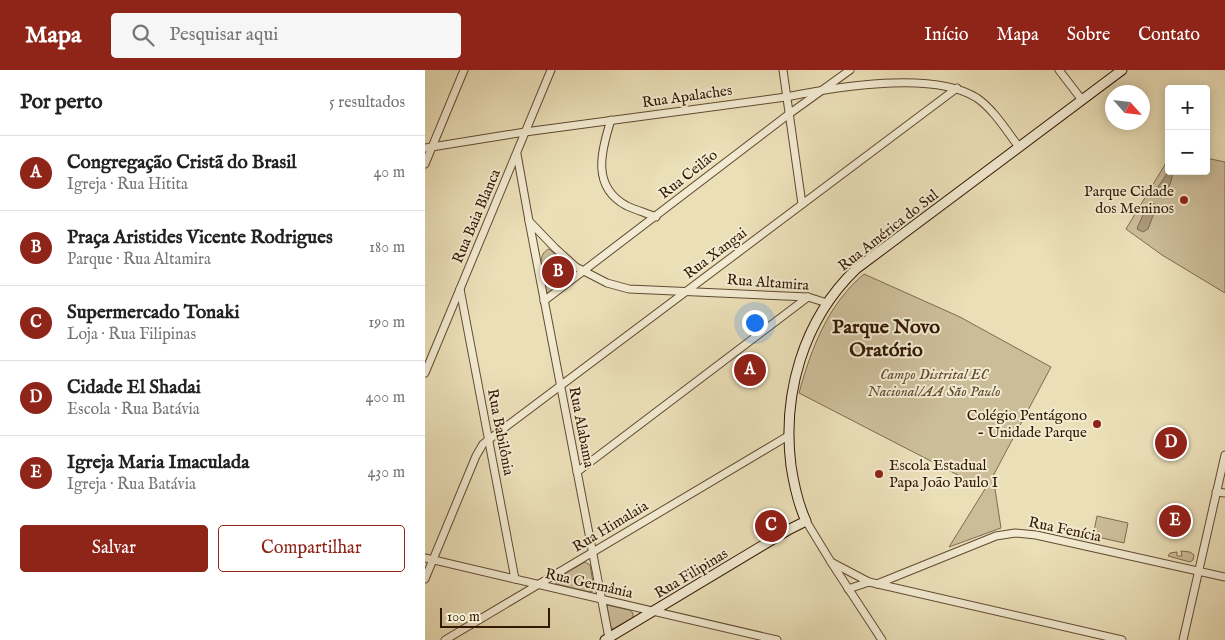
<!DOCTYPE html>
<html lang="pt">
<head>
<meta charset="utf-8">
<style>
  :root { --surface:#fff; --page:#f6f6f6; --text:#222; --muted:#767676; --line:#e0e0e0; --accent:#8f2418 }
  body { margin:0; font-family:"IM FELL English",serif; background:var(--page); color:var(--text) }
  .controls { position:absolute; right:15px; top:15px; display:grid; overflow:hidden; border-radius:5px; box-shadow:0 2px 12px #0003 }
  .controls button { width:45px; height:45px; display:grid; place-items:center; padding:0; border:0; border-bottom:1px solid var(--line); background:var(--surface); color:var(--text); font:25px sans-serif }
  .compass { position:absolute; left:680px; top:15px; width:45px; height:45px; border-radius:50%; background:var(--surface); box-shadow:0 2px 12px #0003; rotate:117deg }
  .scale { position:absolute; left:15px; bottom:12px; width:110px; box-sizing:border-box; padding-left:5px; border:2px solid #331802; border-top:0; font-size:14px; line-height:18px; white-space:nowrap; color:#331802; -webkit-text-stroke:4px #f2ead1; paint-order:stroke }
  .you { position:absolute; left:329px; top:252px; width:18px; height:18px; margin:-12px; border:4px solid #fff; border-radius:50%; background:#1a73e8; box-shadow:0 0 0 8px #1a73e833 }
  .badge { display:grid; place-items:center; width:32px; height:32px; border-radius:50%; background:var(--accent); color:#fff; font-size:16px; font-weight:700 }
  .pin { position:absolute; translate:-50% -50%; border:2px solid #fff; box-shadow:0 1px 5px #0006 }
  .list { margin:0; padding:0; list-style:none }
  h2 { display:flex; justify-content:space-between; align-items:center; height:65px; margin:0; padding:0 20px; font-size:21px }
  h2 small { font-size:16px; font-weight:400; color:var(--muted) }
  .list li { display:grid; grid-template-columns:32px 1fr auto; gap:15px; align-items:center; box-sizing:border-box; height:75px; padding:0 20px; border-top:1px solid var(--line) }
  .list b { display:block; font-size:19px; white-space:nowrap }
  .list p { margin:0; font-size:16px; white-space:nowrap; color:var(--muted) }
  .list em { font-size:16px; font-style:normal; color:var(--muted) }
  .actions { display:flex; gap:10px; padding:15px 20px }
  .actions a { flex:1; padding:11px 0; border:1px solid var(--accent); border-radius:5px; text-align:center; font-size:18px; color:var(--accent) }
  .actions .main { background:var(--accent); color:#fff }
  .icon { flex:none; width:28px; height:28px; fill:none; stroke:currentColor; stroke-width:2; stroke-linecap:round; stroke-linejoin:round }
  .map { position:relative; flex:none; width:800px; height:570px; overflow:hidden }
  header { display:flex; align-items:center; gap:30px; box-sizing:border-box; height:70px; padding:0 25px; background:var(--accent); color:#fff }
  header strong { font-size:24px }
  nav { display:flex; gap:28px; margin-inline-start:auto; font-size:18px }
  .search { width:350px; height:45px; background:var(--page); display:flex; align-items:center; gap:12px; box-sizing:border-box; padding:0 18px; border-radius:5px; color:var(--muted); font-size:19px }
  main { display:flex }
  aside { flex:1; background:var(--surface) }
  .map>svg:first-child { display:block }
  .green { fill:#ccbd99; stroke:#806a4e }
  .water { fill:#ac9b7a; stroke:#7c674a }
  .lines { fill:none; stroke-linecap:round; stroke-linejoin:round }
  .street-casing { stroke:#614a30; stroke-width:9 }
  .secondary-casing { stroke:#331802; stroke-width:11 }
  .street { stroke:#f2ead1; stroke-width:7 }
  .secondary { stroke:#f2ead1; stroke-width:9 }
  .poi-dot { fill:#8f2418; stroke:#f2ead1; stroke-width:2 }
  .labels { text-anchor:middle; stroke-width:4; stroke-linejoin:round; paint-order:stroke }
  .street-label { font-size:15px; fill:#331802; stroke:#f2ead1 }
  .poi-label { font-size:15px; fill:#331802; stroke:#f2ead1; text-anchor:end }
  .park-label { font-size:15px; font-style:italic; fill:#614a2f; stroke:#f2ead1 }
  .district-label { font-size:20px; font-weight:bold; fill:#331802; stroke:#f2ead1 }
</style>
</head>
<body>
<header>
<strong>Mapa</strong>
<div class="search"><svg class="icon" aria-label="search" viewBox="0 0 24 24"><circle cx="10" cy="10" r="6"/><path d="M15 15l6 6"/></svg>Pesquisar aqui</div>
<nav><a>Início</a><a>Mapa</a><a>Sobre</a><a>Contato</a></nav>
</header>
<main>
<aside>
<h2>Por perto<small>5 resultados</small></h2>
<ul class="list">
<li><span class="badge">A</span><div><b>Congregação Cristã do Brasil</b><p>Igreja · Rua Hitita</p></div><em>40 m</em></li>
<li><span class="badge">B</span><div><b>Praça Aristides Vicente Rodrigues</b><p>Parque · Rua Altamira</p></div><em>180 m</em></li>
<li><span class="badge">C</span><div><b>Supermercado Tonaki</b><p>Loja · Rua Filipinas</p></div><em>190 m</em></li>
<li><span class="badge">D</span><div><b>Cidade El Shadai</b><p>Escola · Rua Batávia</p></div><em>400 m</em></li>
<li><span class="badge">E</span><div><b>Igreja Maria Imaculada</b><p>Igreja · Rua Batávia</p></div><em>430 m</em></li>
</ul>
<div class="actions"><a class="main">Salvar</a><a>Compartilhar</a></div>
</aside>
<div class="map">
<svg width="800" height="570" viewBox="0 0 800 570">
  <rect width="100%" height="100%" fill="#ebdfb8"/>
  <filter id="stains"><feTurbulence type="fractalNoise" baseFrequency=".004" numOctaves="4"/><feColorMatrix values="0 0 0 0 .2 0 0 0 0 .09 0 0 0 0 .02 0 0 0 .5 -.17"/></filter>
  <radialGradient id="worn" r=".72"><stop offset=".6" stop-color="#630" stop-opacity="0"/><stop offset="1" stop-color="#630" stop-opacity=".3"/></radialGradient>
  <g class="green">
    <polygon points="744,88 744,101 781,101 781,88 800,92 800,223 737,185 701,159"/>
    <path d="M124,179l25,22 -2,4 -24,18 -2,-2c-2,-12 -12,-36 3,-42z"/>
    <path d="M439,204l96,43 91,50 -58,109 8,52 -52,19 36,-58 -186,-96c12,-44 29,-89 65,-119z"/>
    <polygon points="672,446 703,453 699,473 668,466"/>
    <polygon points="756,481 765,482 769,485 768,490 765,492 743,486 745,483 752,482 752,486 757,486"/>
    <polygon points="160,492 165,495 169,518 168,521 164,522 131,514 131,509"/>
    <polygon points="182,535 204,540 208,543 208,548 188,559 185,555"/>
  </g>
  <g class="water">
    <path d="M744,99v2h7l-4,4c0,8 -5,15 -10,21h-4l-3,-2c2,-9 11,-16 14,-25z"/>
    <polygon points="724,132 732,135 723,159 718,162 712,159 713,156"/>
  </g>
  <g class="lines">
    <defs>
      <g id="street">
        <polyline points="358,0 377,134"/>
        <polyline points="634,0 657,30"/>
        <path d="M186,50c-10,31 -20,67 16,86 9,4 19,7 29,11"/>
        <path d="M0,78l100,-16 261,-35c50,-10 147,-27 191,1 17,12 29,32 42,49"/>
        <polyline points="92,84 104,151 130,178 151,197 182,213 204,219 383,227 402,233"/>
        <polyline points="0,94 39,0"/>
        <polyline points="104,151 184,568"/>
        <polyline points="35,219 90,509"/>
        <polyline points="119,231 364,44 425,0"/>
        <polyline points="0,303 126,0"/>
        <polyline points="152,402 383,227"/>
        <polyline points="791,422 800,423"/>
        <polyline points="381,451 406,492 457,570"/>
        <polyline points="0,488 352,570"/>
        <polyline points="406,492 444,512 697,570"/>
        <polyline points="0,509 51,386 58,374 532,18"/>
        <polyline points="452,514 571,466 590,463 611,465 800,507"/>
        <polyline points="423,519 444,512"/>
        <polyline points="20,570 363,366"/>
        <polyline points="758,570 800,385"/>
      </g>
      <path id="secondary" d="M180,570l185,-111 16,-8c-8,-17 -12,-36 -15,-55 -9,-72 12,-146 65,-197l266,-199"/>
    </defs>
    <use href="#street" class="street-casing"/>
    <use href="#secondary" class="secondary-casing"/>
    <use href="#street" class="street"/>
    <use href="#secondary" class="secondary"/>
  </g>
  <g class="poi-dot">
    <circle cx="759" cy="130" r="5"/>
    <circle cx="672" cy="354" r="5"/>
    <circle cx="454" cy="404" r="5"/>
  </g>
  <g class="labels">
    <g class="street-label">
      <text transform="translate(262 26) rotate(-8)" y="5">Rua Apalaches</text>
      <text transform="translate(263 104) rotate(-38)" y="5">Rua Ceilão</text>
      <text transform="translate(51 146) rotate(-67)" y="5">Rua Baia Blanca</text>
      <text transform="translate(463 160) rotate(-38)" y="5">Rua América do Sul</text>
      <text transform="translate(290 183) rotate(-37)" y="5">Rua Xangai</text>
      <text transform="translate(343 212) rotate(4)" y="5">Rua Altamira</text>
      <text transform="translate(157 357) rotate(79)" y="5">Rua Alabama</text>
      <text transform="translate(76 362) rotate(79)" y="5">Rua Babilônia</text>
      <text transform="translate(185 456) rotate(-31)" y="5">Rua Himalaia</text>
      <text transform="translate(640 459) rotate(12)" y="5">Rua Fenícia</text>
      <text transform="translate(266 503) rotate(-31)" y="5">Rua Filipinas</text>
      <text transform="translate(164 513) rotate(13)" y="5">Rua Germânia</text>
    </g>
    <g class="poi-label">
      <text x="749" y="126">Parque Cidade<tspan x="749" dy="17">dos Meninos</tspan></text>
      <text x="662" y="350">Colégio Pentágono<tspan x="662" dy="17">- Unidade Parque</tspan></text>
      <text x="464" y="400" text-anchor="start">Escola Estadual<tspan x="464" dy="17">Papa João Paulo I</tspan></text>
    </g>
    <g class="park-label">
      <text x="509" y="309">Campo Distrital EC<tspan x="509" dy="17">Nacional/AA São Paulo</tspan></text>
    </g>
    <g class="district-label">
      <text x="461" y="263">Parque Novo<tspan x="461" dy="23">Oratório</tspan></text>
    </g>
  </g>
  <rect width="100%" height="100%" filter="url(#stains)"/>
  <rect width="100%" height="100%" fill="url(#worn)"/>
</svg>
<div class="controls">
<button>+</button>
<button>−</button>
</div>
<svg class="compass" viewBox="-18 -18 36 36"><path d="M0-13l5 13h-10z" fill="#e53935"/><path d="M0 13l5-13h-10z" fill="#767676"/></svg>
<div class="scale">100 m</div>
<div class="you"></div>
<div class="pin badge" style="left:325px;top:300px">A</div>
<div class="pin badge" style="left:133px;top:202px">B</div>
<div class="pin badge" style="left:346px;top:456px">C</div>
<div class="pin badge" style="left:746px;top:373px">D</div>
<div class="pin badge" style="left:750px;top:451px">E</div>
</div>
</main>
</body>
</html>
